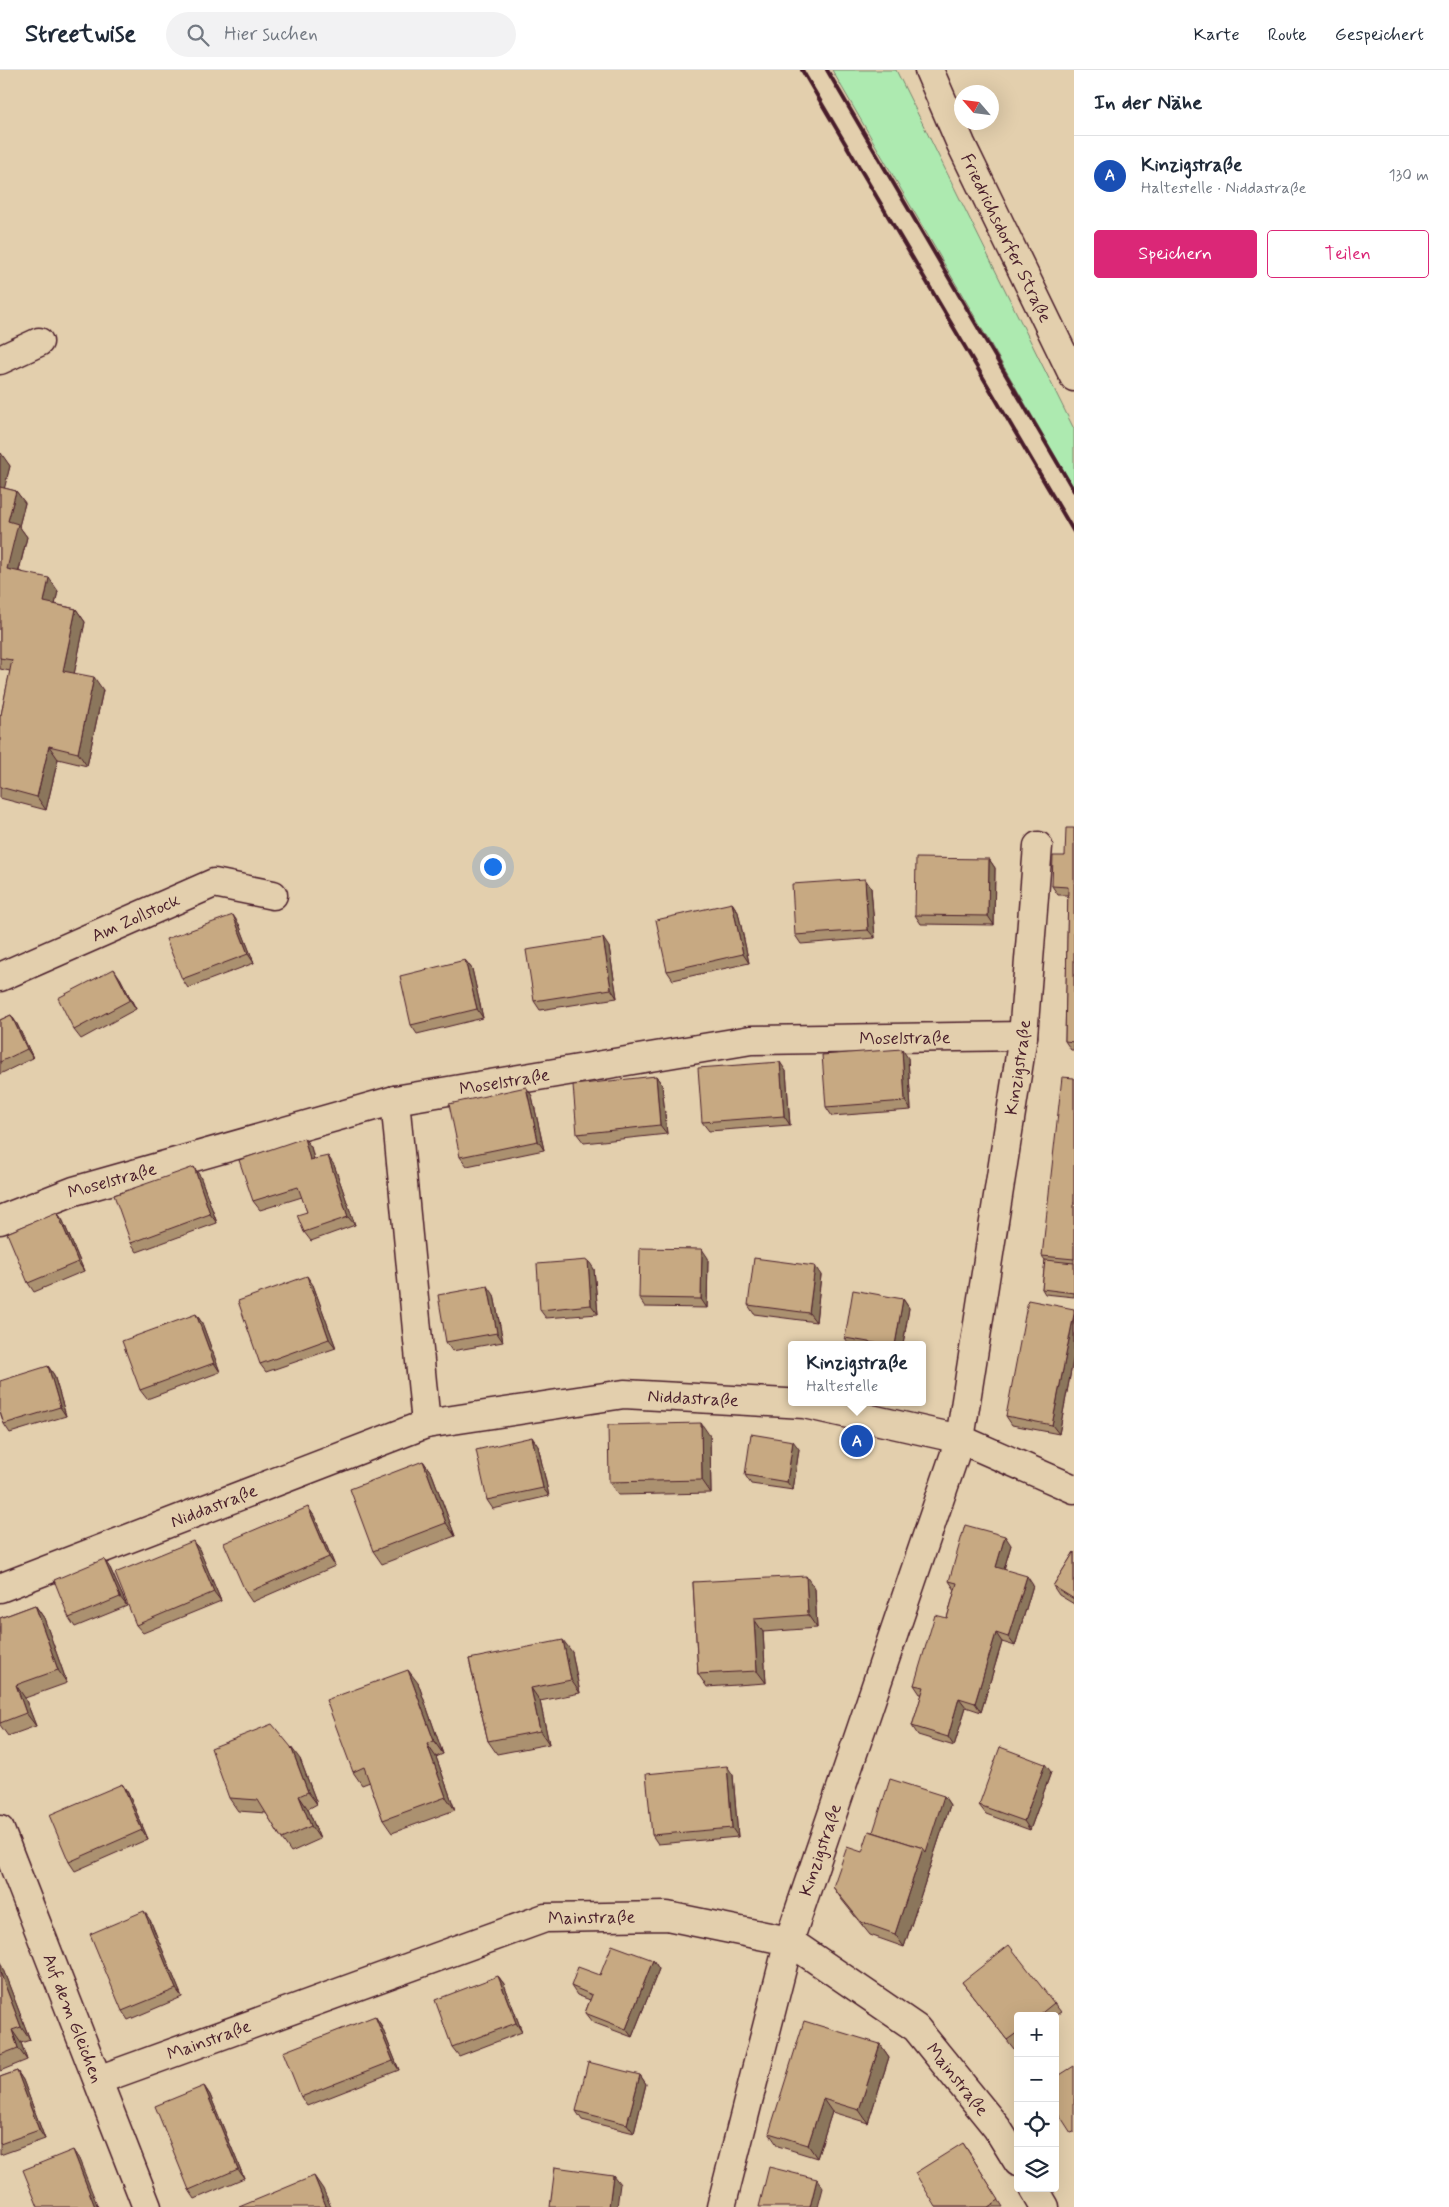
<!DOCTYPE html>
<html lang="de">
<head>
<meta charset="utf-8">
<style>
  :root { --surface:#fff; --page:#f2f2f3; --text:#1f2937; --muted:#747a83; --line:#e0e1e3; --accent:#db2777 }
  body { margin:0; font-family:Mynerve,sans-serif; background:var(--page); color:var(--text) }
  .controls { position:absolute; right:15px; bottom:15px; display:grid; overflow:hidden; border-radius:5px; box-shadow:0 5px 20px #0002 }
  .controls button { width:45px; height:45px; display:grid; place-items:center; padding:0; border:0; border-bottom:1px solid var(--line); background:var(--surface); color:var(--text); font:25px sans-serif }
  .compass { position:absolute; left:954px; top:15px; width:45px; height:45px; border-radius:50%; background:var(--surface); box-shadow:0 5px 20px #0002; rotate:298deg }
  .you { position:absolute; left:492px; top:796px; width:18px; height:18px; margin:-12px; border:4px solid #fff; border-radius:50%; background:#1a73e8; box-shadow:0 0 0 8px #1a73e833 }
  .badge { display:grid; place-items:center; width:32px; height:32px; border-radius:50%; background:var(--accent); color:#fff; font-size:16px; font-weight:700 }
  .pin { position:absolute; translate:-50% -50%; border:2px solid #fff; box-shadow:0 1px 5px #0006 }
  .popup { position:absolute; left:788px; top:1271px; width:138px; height:65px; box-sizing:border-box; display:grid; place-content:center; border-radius:5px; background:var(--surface); filter:drop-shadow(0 1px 4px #0005); font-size:16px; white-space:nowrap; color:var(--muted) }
  .popup b { font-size:19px; color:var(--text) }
  .popup::after { content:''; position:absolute; left:50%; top:100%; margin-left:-10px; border:10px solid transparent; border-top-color:var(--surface) }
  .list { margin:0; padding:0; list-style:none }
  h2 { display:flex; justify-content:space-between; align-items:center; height:65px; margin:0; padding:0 20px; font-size:21px }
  h2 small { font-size:16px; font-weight:400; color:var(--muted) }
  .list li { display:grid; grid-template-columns:32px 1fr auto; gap:15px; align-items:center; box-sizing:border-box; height:80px; padding:0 20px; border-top:1px solid var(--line) }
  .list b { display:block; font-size:19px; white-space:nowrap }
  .list p { margin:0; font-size:16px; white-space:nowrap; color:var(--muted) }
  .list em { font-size:16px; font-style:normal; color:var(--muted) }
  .actions { display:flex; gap:10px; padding:15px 20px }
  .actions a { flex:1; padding:11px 0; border:1px solid var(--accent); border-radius:5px; text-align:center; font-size:18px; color:var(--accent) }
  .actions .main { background:var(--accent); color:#fff }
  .icon { flex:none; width:28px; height:28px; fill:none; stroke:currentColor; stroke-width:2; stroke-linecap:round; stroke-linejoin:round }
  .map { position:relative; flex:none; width:1074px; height:2137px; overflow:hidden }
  header { display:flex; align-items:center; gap:30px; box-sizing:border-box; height:70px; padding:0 25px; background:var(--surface); border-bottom:1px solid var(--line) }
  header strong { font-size:24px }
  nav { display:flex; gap:28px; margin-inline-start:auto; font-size:18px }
  .search { width:350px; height:45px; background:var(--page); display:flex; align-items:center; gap:12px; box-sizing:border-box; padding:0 18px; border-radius:28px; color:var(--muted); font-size:19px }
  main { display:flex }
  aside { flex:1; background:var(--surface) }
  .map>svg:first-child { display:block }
  .green { fill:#adeab0; stroke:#7c846e }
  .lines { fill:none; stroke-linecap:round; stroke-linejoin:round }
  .street-casing { stroke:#4a1f2b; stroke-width:31 }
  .secondary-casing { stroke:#4a1f2b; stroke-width:31 }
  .street { stroke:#e3cfad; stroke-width:28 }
  .secondary { stroke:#e3cfad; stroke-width:28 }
  .rail { stroke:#4a1f2b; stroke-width:4 }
  .wall { fill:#ab9170; stroke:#4a1f2b }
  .shaded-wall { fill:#8b765b; stroke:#4a1f2b }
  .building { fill:#c7a982; stroke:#4a1f2b }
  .labels { text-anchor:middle; stroke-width:4; stroke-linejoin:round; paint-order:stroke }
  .street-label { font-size:18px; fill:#4a1f2b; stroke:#e3cfad }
</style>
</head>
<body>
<header>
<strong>Streetwise</strong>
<div class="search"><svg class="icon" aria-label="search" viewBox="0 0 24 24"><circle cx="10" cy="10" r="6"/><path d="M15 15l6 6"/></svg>Hier suchen</div>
<nav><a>Karte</a><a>Route</a><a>Gespeichert</a></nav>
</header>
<main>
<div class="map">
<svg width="1074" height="2137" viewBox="0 0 1074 2137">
  <rect width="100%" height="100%" fill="#e3cfad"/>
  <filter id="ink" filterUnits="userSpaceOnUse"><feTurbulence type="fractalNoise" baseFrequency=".02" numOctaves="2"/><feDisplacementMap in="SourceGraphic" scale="10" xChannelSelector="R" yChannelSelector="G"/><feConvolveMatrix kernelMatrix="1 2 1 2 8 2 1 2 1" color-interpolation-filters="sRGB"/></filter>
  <g filter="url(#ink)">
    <polygon class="green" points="832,0 896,0 1074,359 1074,418"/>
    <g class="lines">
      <defs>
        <g id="street">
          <polyline points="0,290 39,272"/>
          <path id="s1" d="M0,907l214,-94 59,12"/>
          <polyline points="395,1030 426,1354"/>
          <path id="s2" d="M0,1150l74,-29 321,-91 356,-60 272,-4"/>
          <path id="s3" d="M0,1518l426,-164 198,-30 180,10 156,35 114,50"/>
          <path id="s4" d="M0,1760l147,377"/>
          <path id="s5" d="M98,2010l447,-162 122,-2 122,25 127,87 81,100 21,34"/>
          <polyline points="1034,2118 1045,2137"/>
          <path id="s6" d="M721,2137l68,-266 171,-502 63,-403 15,-190"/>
        </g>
        <g id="secondary">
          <path id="s7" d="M929,0l32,74 113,233"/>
        </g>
      </defs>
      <use href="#street" class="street-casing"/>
      <use href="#secondary" class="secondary-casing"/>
      <use href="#street" class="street"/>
      <use href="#secondary" class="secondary"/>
      <g class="rail">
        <polyline points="802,0 1074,462"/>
        <polyline points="827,0 1074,421"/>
      </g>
    </g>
    <g class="wall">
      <polygon points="0,383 10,396 4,418 16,421 25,433 19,456 27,467 19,501 58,521 55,534 76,539 85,552 74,604 103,620 87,696 58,689 46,740 0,728 0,645 1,645 10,601 0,599"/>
      <polygon points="1074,758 1074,980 1071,980 1065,971 1068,825 1058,825 1052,816 1065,786"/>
      <polygon points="989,789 995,798 994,855 921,854 915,845"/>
      <polygon points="865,809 871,818 875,868 801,874 795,865"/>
      <polygon points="732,833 738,842 749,893 673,910 667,901"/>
      <polygon points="239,854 254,893 188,918 182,909"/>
      <polygon points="609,877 617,928 540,940 534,931"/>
      <polygon points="465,890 472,899 483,948 417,964 411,955"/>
      <polygon points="120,908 136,939 81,969 74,960"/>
      <polygon points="11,945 17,954 33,988 0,1004 0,950"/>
      <polygon points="908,988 911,1040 832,1046 826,1037"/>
      <polygon points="786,1001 790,1055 709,1061 702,1052"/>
      <polygon points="656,1006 662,1015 667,1064 584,1073 577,1064"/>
      <polygon points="1074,1008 1074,1227 1045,1224 1042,1219 1045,1190 1042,1186"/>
      <polygon points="526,1017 532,1026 544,1080 467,1096 460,1087"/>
      <polygon points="311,1077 314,1089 334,1095 355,1155 311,1171 304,1162 307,1142 302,1127 260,1140 253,1131"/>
      <polygon points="200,1106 217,1153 137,1182 131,1173"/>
      <polygon points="57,1142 63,1151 84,1201 34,1222 28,1213"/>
      <polygon points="708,1188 707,1238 645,1237 639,1228"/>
      <polygon points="594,1199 598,1244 546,1248 540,1240"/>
      <polygon points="821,1205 816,1252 754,1244 748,1235"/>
      <polygon points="313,1215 336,1278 266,1302 260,1294"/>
      <polygon points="494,1225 503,1272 452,1281 446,1272"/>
      <polygon points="903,1229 909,1238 903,1275 850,1275 845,1268"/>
      <polygon points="1074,1239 1074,1285 1059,1364 1012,1355 1006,1346"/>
      <polygon points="196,1244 202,1253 220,1302 147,1329 140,1320"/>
      <polygon points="48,1296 54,1305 66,1346 10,1363 4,1354"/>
      <polygon points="710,1366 711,1423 618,1425 609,1412"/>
      <polygon points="538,1376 549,1426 493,1439 487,1430"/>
      <polygon points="799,1379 793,1420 751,1414 745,1405"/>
      <polygon points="423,1391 432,1404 455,1466 382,1494 373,1481"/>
      <polygon points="308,1437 314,1446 335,1496 252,1532 246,1523"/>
      <polygon points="193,1471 199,1479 221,1531 143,1563 136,1555"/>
      <polygon points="1011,1475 1004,1499 1033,1515 1015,1576 1002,1572 981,1642 966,1637 954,1676 918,1665 912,1656 922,1624 920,1624 914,1615 947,1548 955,1520 949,1511"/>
      <polygon points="1074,1482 1074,1534 1059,1525 1053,1516"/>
      <polygon points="110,1498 127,1536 75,1557 69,1548"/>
      <polygon points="693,1512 815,1519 817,1558 763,1562 766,1613 707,1617 698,1604"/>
      <polygon points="35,1535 44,1548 67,1613 25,1628 36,1656 8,1666 0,1655 0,1548"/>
      <polygon points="572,1582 580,1623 540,1631 549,1674 497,1684 488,1671 469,1589"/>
      <polygon points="418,1613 443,1684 436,1687 455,1740 392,1763 383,1750 370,1712 362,1715 353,1702"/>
      <polygon points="300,1689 317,1734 308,1739 320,1769 291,1782 282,1769 266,1743 238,1741 229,1728"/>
      <polygon points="1051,1702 1030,1760 986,1744 979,1735"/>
      <polygon points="733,1705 738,1767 658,1774 652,1765"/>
      <polygon points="122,1714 128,1723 148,1769 75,1801 69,1792"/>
      <polygon points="944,1726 950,1735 904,1877 870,1865 842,1830 833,1817 862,1782 873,1762"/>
      <polygon points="150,1850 182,1927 128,1950 122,1941"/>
      <polygon points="653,1890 659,1899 632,1967 592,1952 585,1943 590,1930 577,1925 571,1916 600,1905"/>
      <polygon points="0,1892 30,1970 21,1973 27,1990 0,2001"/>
      <polygon points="498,1906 504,1914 522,1962 459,1986 452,1977"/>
      <polygon points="962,1912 1054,1933 1061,1942 1055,1946 1018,1946 1018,1975 1014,1979"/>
      <polygon points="375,1946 381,1955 399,2000 307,2036 301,2027"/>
      <polygon points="880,1974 889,1987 868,2053 832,2042 817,2088 778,2076 769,2063"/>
      <polygon points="17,2001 23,2010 45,2069 0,2085 0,2007"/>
      <polygon points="640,2005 646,2014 634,2063 582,2050 576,2041"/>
      <polygon points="204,2016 210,2025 244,2108 195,2129 189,2120"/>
      <polygon points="963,2073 969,2082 1003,2137 936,2137"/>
    </g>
    <g class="shaded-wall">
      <polygon points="1,383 10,396 2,428 0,425 0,387"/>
      <polygon points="16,421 25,433 19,456 27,467 16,512 7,499 8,451"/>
      <polygon points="49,508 58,521 53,544 44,532"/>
      <polygon points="76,539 85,552 72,614 63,601"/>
      <polygon points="94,607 103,620 87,696 78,683"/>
      <polygon points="49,676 58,689 46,740 37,727"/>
      <polygon points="989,789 995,798 994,855 988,846"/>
      <polygon points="865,809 871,818 875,868 868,860"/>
      <polygon points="732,833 738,842 749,893 743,884"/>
      <polygon points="233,845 239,854 254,893 248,884"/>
      <polygon points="603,868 609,877 617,928 611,919"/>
      <polygon points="465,890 472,899 483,948 477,939"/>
      <polygon points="114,899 120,908 136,939 130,930"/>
      <polygon points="11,945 17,954 33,988 27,979"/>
      <polygon points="902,979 908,988 911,1040 905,1031"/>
      <polygon points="780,992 786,1001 790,1055 784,1046"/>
      <polygon points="656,1006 662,1015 667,1064 660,1055"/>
      <polygon points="526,1017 532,1026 544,1080 538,1071"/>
      <polygon points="304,1068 311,1077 316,1098 310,1090"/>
      <polygon points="328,1086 334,1095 355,1155 348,1147"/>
      <polygon points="194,1097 200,1106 217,1153 210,1144"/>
      <polygon points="57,1142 63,1151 84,1201 78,1192"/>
      <polygon points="702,1179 708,1188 707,1238 701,1229"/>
      <polygon points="588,1190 594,1199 598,1244 591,1235"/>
      <polygon points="815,1196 821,1205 816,1252 809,1243"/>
      <polygon points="307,1206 313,1215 336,1278 329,1269"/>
      <polygon points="488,1216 494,1225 503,1272 497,1263"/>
      <polygon points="903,1229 909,1238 903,1275 895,1275"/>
      <polygon points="196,1244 202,1253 220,1302 214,1293"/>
      <polygon points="1074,1244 1074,1285 1059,1364 1052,1355"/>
      <polygon points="48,1296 54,1305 66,1346 60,1337"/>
      <polygon points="701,1353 710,1366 711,1423 702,1410"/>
      <polygon points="532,1367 538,1376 549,1426 543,1418"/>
      <polygon points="793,1371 799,1379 793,1420 787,1412"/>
      <polygon points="423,1391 432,1404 455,1466 446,1453"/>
      <polygon points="308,1437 314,1446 335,1496 329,1487"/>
      <polygon points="1005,1466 1011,1475 1002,1506 996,1497"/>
      <polygon points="193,1471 199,1479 221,1531 214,1522"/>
      <polygon points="104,1489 110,1498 127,1536 120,1527"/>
      <polygon points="806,1506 815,1519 817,1558 808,1545"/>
      <polygon points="1027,1506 1033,1515 1015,1576 1008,1567"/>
      <polygon points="35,1535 44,1548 67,1613 58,1600"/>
      <polygon points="754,1549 763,1562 766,1613 757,1601"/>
      <polygon points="996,1563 1002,1572 981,1642 975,1633"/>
      <polygon points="563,1570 572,1582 580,1623 571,1610"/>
      <polygon points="408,1600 418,1613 443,1684 434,1671"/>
      <polygon points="16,1615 25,1628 36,1656 26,1643"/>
      <polygon points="531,1618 540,1631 549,1674 540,1661"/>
      <polygon points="959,1628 966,1637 954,1676 948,1667"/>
      <polygon points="427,1674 436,1687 455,1740 446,1727"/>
      <polygon points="291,1677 300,1689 317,1734 308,1722"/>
      <polygon points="1045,1694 1051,1702 1030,1760 1024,1751"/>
      <polygon points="727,1696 733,1705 738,1767 732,1758"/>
      <polygon points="122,1714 128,1723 148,1769 142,1760"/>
      <polygon points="299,1726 308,1739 320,1769 311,1756"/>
      <polygon points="944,1726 950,1735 904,1877 895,1864 923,1778"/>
      <polygon points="144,1841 150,1850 182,1927 176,1919"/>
      <polygon points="653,1890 659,1899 632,1967 626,1959"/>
      <polygon points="0,1892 1,1894 30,1970 21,1957 0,1902"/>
      <polygon points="498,1906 504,1914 522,1962 516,1953"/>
      <polygon points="375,1946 381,1955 399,2000 393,1991"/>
      <polygon points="12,1960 21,1973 27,1990 18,1978"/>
      <polygon points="880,1974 889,1987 868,2053 859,2040"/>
      <polygon points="17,2001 23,2010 45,2069 39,2060"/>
      <polygon points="640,2005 646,2014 634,2063 627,2054"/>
      <polygon points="204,2016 210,2025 244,2108 238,2099"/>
      <polygon points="823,2029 832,2042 817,2088 808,2075"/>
      <polygon points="73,2080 79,2089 98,2137 95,2137"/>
      <polygon points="613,2105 620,2114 617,2137 609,2137"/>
      <polygon points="314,2106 323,2119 331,2137 327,2137 326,2136"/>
      <polygon points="817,2109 823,2118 818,2137 810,2137"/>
    </g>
    <g class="building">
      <polygon points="0,417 16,421 8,451 18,454 7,499 49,508 44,532 76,539 63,601 94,607 78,683 49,676 37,727 0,717 0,645 1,645 12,590 0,588"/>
      <polygon points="1066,758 1074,758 1074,972 1065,971 1068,817 1052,816 1053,786 1065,786"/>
      <polygon points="916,788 989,789 988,846 915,845"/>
      <polygon points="865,809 868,860 795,865 792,814"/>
      <polygon points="732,833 743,884 667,901 656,850"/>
      <polygon points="233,845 248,884 182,909 166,869"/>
      <polygon points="603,868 611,919 534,931 526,880"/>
      <polygon points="465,890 477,939 411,955 400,906"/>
      <polygon points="114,899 130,930 74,960 58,928"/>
      <polygon points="11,945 27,979 0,992 0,950"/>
      <polygon points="902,979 905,1031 826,1037 822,985"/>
      <polygon points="780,992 784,1046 702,1052 698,998"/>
      <polygon points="656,1006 660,1055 577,1064 573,1015"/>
      <polygon points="1062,1007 1074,1008 1074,1189 1042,1186"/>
      <polygon points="526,1017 538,1071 460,1087 449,1034"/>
      <polygon points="304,1068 310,1090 328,1086 348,1147 304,1162 297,1145 307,1142 298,1117 253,1131 239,1090"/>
      <polygon points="194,1097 210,1144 131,1173 114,1125"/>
      <polygon points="57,1142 78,1192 28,1213 7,1163"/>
      <polygon points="640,1178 702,1179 701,1229 639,1228"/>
      <polygon points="754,1188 815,1196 809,1243 748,1235"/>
      <polygon points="588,1190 591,1235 540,1240 537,1194"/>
      <polygon points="1045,1190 1074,1193 1074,1223 1042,1219"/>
      <polygon points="307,1206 329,1269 260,1294 238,1231"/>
      <polygon points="488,1216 497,1263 446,1272 438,1225"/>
      <polygon points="853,1220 903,1229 895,1275 886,1275 845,1268"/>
      <polygon points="1028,1230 1074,1239 1074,1244 1052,1355 1006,1346"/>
      <polygon points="196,1244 214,1293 140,1320 122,1271"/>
      <polygon points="48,1296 60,1337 4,1354 0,1342 0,1311"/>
      <polygon points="701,1353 702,1410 609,1412 608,1355"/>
      <polygon points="751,1364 793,1371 787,1412 745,1405"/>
      <polygon points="532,1367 543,1418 487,1430 476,1380"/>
      <polygon points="423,1391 446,1453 373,1481 350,1419"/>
      <polygon points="308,1437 329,1487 246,1523 224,1473"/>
      <polygon points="965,1455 1005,1466 996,1497 1027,1506 1008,1567 996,1563 975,1633 959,1628 948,1667 912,1656 924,1617 914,1615 935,1545 947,1548 957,1513 949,1511"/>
      <polygon points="193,1471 214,1522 136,1555 115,1503"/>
      <polygon points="1074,1482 1074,1529 1053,1516"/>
      <polygon points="104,1489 120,1527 69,1548 54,1510"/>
      <polygon points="806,1506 808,1545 754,1549 757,1601 698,1604 693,1512"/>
      <polygon points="35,1535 58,1600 16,1615 26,1643 0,1653 0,1548"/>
      <polygon points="563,1570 571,1610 531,1618 540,1661 488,1671 469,1589"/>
      <polygon points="408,1600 434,1671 427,1674 446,1727 383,1750 364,1697 353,1702 326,1630"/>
      <polygon points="272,1654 291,1677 308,1722 299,1726 311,1756 282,1769 258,1730 229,1728 211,1678"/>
      <polygon points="1000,1677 1045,1694 1024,1751 979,1735"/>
      <polygon points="727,1696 732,1758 652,1765 646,1704"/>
      <polygon points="890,1709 944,1726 926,1782 923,1778 873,1762"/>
      <polygon points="122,1714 142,1760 69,1792 49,1745"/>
      <polygon points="869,1761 923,1778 895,1864 861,1852 833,1817 847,1777 862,1782"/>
      <polygon points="144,1841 176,1919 122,1941 90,1864"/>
      <polygon points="612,1875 653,1890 626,1959 585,1943 592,1925 571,1916 578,1897 600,1905"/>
      <polygon points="1009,1875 1054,1933 1038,1946 1018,1946 1018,1962 1007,1970 962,1912"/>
      <polygon points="0,1902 21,1957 12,1960 18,1978 0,1985"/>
      <polygon points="498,1906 516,1953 452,1977 435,1930"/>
      <polygon points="375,1946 393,1991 301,2027 283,1982"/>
      <polygon points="804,1951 880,1974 859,2040 823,2029 808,2075 769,2063"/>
      <polygon points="588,1992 640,2005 627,2054 576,2041"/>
      <polygon points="1074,1996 1074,2062 1071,2063 1055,2038 1055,2008"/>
      <polygon points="17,2001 39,2060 0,2074 0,2007"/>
      <polygon points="204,2016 238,2099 189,2120 155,2036"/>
      <polygon points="963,2073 999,2130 988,2137 936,2137 915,2103"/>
      <polygon points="73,2080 95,2137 38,2137 23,2100"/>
      <polygon points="555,2097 613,2105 609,2137 550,2137"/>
      <polygon points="769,2097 817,2109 810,2137 759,2137"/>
      <polygon points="314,2106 326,2136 324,2137 239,2137"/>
    </g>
  </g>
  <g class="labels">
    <g class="street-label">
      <text dy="6" stroke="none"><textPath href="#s7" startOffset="185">Friedrichsdorfer Straße</textPath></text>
      <text dy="6" stroke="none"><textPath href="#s1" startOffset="148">Am Zollstock</textPath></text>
      <text dy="6" stroke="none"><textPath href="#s2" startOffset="928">Moselstraße</textPath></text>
      <text dy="6" stroke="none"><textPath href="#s6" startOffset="1181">Kinzigstraße</textPath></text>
      <text dy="6" stroke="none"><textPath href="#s2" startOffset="524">Moselstraße</textPath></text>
      <text dy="6" stroke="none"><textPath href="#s2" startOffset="119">Moselstraße</textPath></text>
      <text dy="6" stroke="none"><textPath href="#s3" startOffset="726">Niddastraße</textPath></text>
      <text dy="6" stroke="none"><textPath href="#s3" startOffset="229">Niddastraße</textPath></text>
      <text dy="6" stroke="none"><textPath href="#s6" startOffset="371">Kinzigstraße</textPath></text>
      <text dy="6" stroke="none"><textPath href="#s5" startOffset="522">Mainstraße</textPath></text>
      <text dy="6" stroke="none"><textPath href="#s4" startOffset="202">Auf dem Gleichen</textPath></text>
      <text dy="6" stroke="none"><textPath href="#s5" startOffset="118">Mainstraße</textPath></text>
      <text dy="6" stroke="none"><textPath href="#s5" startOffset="942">Mainstraße</textPath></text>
    </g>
  </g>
</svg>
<div class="controls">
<button>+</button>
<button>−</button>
<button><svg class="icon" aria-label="locate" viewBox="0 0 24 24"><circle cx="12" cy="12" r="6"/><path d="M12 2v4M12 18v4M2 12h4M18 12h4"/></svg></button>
<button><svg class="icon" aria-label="layers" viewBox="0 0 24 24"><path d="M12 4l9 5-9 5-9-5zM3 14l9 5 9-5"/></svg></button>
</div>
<svg class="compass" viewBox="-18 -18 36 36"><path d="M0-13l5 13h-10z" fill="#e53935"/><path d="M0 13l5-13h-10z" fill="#747a83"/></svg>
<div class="you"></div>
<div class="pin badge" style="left:857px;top:1371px;background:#1a4fb4">A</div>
<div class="popup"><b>Kinzigstraße</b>Haltestelle</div>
</div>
<aside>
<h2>In der Nähe<small></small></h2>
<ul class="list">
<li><span class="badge" style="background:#1a4fb4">A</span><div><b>Kinzigstraße</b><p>Haltestelle · Niddastraße</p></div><em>130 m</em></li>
</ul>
<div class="actions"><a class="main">Speichern</a><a>Teilen</a></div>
</aside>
</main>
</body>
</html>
